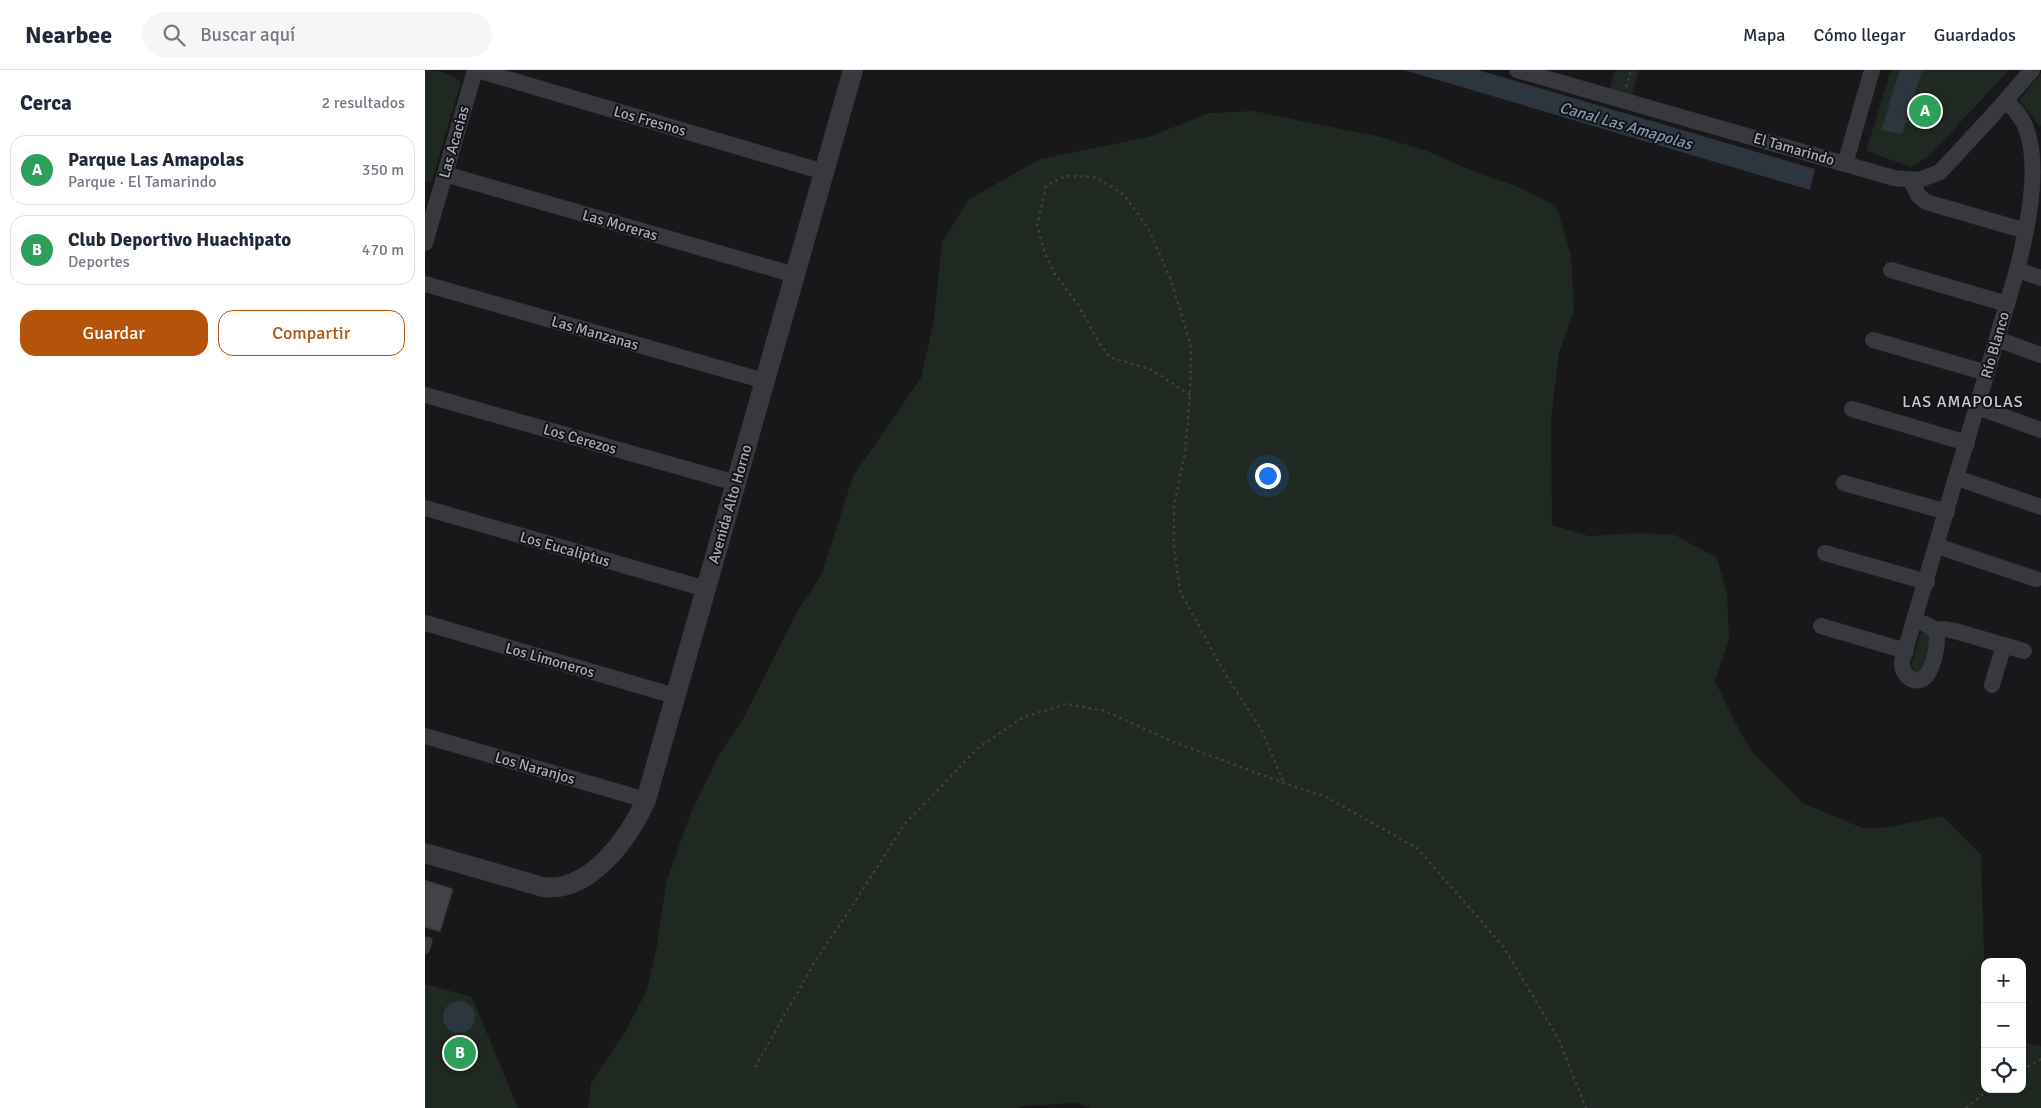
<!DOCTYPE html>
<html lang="es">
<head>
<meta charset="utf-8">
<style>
  :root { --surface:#fff; --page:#f6f6f7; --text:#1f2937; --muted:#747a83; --line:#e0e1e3; --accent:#b45309 }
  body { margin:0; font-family:Signika,sans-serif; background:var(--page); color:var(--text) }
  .controls { position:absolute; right:15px; bottom:15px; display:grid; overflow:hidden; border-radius:10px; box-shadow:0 5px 20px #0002 }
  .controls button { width:45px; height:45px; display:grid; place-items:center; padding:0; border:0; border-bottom:1px solid var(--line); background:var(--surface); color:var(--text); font:25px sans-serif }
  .you { position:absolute; left:842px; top:405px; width:18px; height:18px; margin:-12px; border:4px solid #fff; border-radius:50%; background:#1a73e8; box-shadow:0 0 0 8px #1a73e833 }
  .badge { display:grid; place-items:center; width:32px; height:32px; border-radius:50%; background:var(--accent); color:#fff; font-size:16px; font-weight:700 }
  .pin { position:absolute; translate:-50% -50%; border:2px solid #fff; box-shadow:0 1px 5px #0006 }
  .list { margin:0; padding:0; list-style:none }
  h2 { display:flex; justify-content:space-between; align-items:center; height:65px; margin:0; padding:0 20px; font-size:21px }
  h2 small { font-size:16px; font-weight:400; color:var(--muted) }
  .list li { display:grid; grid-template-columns:32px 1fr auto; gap:15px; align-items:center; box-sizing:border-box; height:70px; margin:0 10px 10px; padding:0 10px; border:1px solid var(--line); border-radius:15px }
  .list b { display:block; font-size:19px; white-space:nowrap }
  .list p { margin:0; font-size:16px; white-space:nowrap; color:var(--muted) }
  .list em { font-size:16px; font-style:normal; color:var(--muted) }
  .actions { display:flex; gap:10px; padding:15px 20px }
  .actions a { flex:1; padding:11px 0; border:1px solid var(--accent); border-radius:15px; text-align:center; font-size:18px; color:var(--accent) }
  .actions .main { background:var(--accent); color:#fff }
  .icon { flex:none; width:28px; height:28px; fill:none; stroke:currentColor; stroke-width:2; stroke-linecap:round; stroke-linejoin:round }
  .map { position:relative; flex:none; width:1616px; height:1038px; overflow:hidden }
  header { display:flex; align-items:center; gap:30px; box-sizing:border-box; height:70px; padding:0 25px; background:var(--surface); border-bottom:1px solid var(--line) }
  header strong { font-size:24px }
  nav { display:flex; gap:28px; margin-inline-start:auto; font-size:18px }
  .search { width:350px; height:45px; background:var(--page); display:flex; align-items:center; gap:12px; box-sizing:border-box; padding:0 18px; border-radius:28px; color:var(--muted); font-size:19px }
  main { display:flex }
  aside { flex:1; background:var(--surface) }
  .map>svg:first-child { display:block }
  .green { fill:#1f2821 }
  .water { fill:#2d353e }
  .building { fill:#424247; stroke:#323136 }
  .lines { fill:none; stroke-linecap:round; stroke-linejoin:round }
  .path { stroke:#3e4046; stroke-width:2.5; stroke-dasharray:2.5 4; stroke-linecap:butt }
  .service { stroke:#38393f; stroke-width:9 }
  .minor { stroke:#38393f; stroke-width:16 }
  .tertiary { stroke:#38393f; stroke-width:20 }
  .labels { text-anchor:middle; stroke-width:4; stroke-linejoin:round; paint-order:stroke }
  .street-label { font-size:15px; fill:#a9adba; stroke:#131215 }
  .water-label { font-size:16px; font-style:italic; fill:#8097b5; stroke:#131215 }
  .neighbourhood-label { font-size:16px; letter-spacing:1px; fill:#caccd6; stroke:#131215 }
</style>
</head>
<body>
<header>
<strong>Nearbee</strong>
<div class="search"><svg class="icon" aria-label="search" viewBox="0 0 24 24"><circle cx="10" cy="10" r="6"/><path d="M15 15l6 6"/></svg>Buscar aquí</div>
<nav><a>Mapa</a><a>Cómo llegar</a><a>Guardados</a></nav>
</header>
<main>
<aside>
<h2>Cerca<small>2 resultados</small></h2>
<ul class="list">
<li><span class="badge" style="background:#2e9e5b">A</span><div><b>Parque Las Amapolas</b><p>Parque · El Tamarindo</p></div><em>350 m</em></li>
<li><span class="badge" style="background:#2e9e5b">B</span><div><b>Club Deportivo Huachipato</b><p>Deportes</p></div><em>470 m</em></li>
</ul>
<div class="actions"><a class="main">Guardar</a><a>Compartir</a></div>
</aside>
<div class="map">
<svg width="1616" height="1038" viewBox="0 0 1616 1038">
  <rect width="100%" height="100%" fill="#18171a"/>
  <g class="green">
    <path d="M0,0c13,0 28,3 36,13l-30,100 -6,-2z"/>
    <polygon points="1190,0 1214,0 1203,40 1181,33"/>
    <polygon points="1466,0 1584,0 1505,85 1486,97 1441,81"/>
    <polygon points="1616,3 1616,55 1614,56 1594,30"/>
    <polygon points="828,41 956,67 1002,81 1043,99 1093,117 1131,136 1146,184 1149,241 1134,283 1126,349 1127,455 1164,466 1213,463 1250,465 1292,488 1302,524 1304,569 1290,611 1309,650 1327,682 1378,733 1437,758 1465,757 1517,746 1556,785 1560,911 1560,1019 1597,1019 1597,972 1616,976 1616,1038 665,1038 651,1033 599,1036 593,1038 163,1038 166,1013 200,962 222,920 232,875 241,813 266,742 295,683 318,649 373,540 396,506 428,406 496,308 509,250 517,172 543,130 615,89 724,67 784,43"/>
    <polygon points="1499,562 1503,563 1506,574 1495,602 1491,604 1486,596 1495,565"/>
    <polygon points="0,914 47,927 93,1038 0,1038"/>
  </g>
  <g class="water">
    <polygon points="979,0 1053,0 1390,99 1385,120"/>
    <polygon points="1475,0 1497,0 1477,64 1456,60"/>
    <circle cx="34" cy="947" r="16"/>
  </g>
  <polygon class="building" points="0,810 28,819 15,862 0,857"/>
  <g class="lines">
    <g class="path">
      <polyline points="1201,17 1206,0"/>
      <polyline points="765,325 727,300 685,287 674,273 654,236 629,203 621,186 612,156 621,116 640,106 671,107 699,125 723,158 746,210 766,276 765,325 760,382 749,437 749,478 755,521 800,604 836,659 859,713"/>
      <polyline points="330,997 392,888 426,838 479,755 553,678 597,648 641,634 680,641 751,673 859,713 901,727 992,778 1078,876 1134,970 1161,1038"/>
      <polyline points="1597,1000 1616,989"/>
      <polyline points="1541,1038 1564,1019"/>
    </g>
    <polyline class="service" points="0,880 3,871"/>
    <g class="minor">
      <polyline points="52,0 399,102"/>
      <polyline points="1092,0 1469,108 1494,110 1515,102 1566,47 1607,0"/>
      <polyline points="1420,94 1447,0"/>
      <polyline points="20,104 370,205"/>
      <polyline points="1486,110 1493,125 1501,132 1601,161"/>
      <polyline points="0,173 50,0"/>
      <polyline points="1466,200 1582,234"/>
      <polyline points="1592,200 1616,208"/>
      <polyline points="0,214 340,311"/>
      <polyline points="1572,269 1616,285"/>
      <polyline points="1448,270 1562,303"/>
      <polyline points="0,325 311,413"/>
      <polyline points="1552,337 1616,360"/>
      <polyline points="1427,339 1542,373"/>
      <polyline points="1532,408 1616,437"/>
      <polyline points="1419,413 1522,442"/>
      <polyline points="0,438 281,519"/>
      <polyline points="1512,476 1611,509"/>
      <polyline points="1400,483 1502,512"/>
      <path d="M1490,551c7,2 16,4 20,10 6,8 -3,41 -11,47 -12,8 -23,-5 -22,-17l115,-391c10,-40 24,-102 9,-142 -4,-11 -12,-19 -20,-28"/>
      <polyline points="0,553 250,626"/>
      <polyline points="1396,556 1481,581"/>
      <polyline points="1510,560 1520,559 1530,561 1599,581"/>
      <polyline points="1567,615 1579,575"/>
      <polyline points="0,666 221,730"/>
    </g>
    <path class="tertiary" d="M0,783l118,34c47,6 86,-49 103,-87l207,-730"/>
  </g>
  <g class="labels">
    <g class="street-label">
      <text transform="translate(225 51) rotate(16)" y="5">Los Fresnos</text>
      <text transform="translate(29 72) rotate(-74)" y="5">Las Acacias</text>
      <text transform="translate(1369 79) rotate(16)" y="5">El Tamarindo</text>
      <text transform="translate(195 155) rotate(16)" y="5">Las Moreras</text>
      <text transform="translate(170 263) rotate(16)" y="5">Las Manzanas</text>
      <text transform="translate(1570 275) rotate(-74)" y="5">Río Blanco</text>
      <text transform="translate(155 369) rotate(16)" y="5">Los Cerezos</text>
      <text transform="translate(305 434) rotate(-74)" y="5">Avenida Alto Horno</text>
      <text transform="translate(140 479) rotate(16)" y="5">Los Eucaliptus</text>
      <text transform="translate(125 590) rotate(16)" y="5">Los Limoneros</text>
      <text transform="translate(110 698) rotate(16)" y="5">Los Naranjos</text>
    </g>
    <g class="water-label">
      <text transform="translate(1201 55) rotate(16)" y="6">Canal Las Amapolas</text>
    </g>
    <g class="neighbourhood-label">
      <text x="1538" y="337">LAS AMAPOLAS</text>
    </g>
  </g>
</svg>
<div class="controls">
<button>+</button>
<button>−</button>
<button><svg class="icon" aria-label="locate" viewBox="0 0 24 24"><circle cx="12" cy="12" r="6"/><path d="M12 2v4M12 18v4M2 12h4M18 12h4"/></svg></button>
</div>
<div class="you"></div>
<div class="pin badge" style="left:1500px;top:41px;background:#2e9e5b">A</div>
<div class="pin badge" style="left:35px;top:983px;background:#2e9e5b">B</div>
</div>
</main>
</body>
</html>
